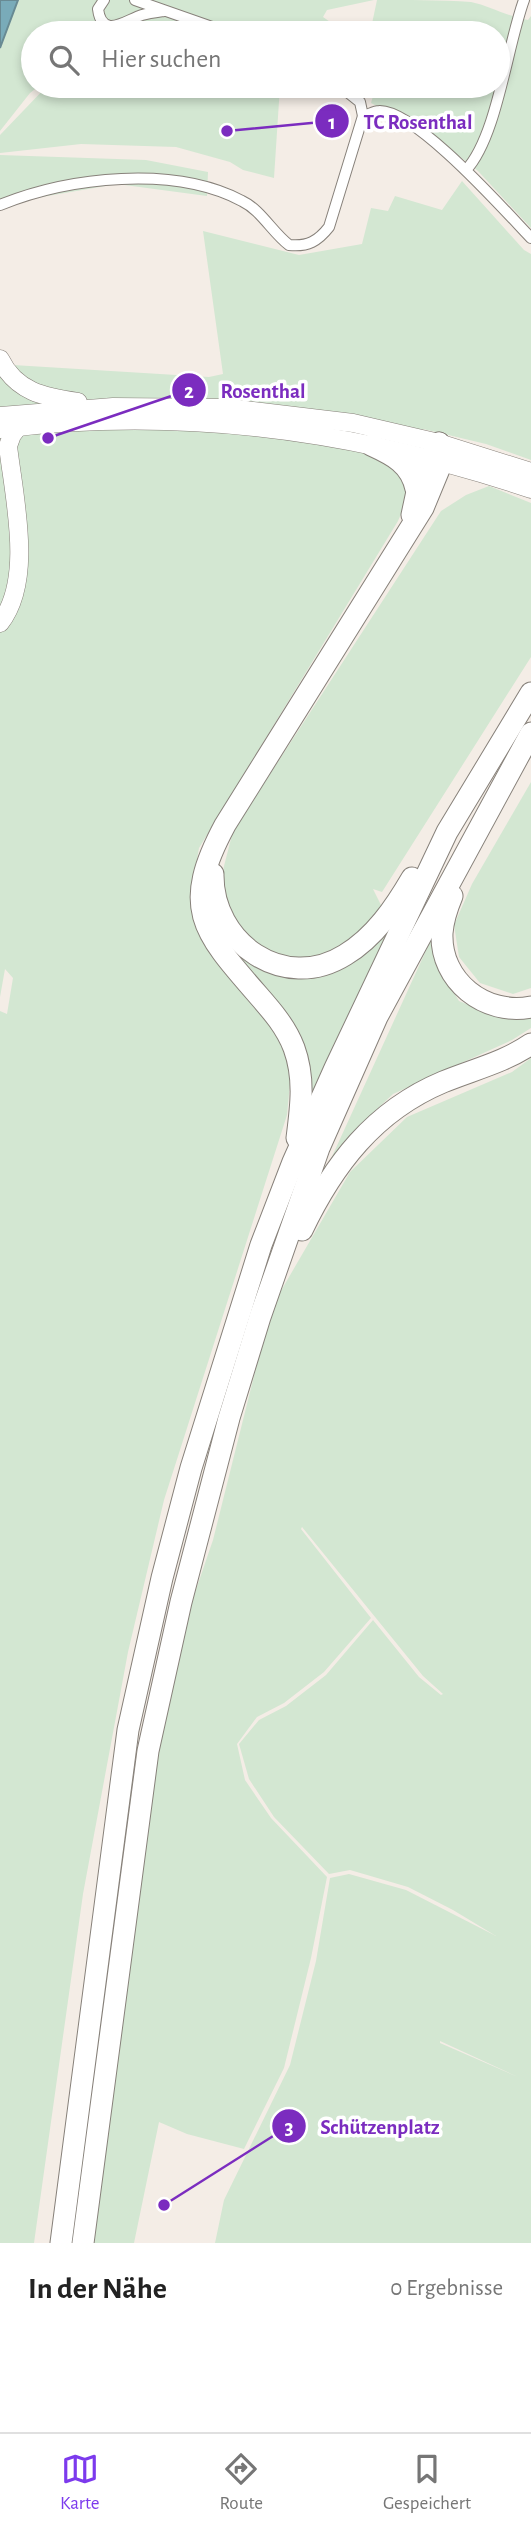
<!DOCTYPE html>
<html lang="de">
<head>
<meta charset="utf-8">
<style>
  :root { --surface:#fff; --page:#f2f2f2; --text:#222; --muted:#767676; --line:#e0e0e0; --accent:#7c3aed }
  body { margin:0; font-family:"Alegreya Sans",sans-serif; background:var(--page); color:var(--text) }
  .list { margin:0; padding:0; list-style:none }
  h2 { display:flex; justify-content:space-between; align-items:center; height:91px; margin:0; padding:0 28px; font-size:30px }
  h2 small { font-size:23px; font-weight:400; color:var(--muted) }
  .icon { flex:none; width:38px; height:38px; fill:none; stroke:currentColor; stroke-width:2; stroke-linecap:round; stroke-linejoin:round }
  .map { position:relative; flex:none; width:531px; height:2243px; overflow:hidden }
  .search { position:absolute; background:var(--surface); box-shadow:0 4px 10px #0003; left:21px; right:21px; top:21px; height:77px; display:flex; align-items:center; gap:18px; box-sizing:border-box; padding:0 24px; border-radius:38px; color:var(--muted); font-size:26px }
  .sheet { height:189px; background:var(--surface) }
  nav { display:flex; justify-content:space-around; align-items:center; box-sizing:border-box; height:98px; border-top:2px solid var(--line); background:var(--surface); font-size:19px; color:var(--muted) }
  nav a { display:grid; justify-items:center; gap:4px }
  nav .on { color:var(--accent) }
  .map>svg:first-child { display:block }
  .green { fill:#d3e7d2; fill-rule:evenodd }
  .water { fill:#79abb9; stroke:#688a93; stroke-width:2 }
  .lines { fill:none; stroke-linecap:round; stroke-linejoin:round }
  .minor-casing { stroke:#87817a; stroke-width:12 }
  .primary-casing { stroke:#87817a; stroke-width:19 }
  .motorway-casing { stroke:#87817a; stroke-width:23 }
  .minor { stroke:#fff; stroke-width:10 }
  .primary { stroke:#fff; stroke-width:18 }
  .motorway { stroke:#fff; stroke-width:21 }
  .leader { fill:none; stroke:#7b2cbf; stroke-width:2.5 }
  .callout-dot { fill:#7b2cbf; stroke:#fff; stroke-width:2.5 }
  .mark-label { font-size:21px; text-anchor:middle; font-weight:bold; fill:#fff }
  .callout-label { font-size:21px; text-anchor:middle; font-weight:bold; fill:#7b2cbf; stroke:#fff; stroke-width:7; stroke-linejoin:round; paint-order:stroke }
</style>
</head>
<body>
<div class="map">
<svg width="531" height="2243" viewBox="0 0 531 2243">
  <rect width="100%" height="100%" fill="#f4ede6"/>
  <g class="green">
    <polygon points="18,0 374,0 327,10 323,17 346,33 33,33 33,86 39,86 30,93 0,131 0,48"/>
    <path d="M377,0c30,0 64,0 94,2 19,4 35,14 57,18l3,-4v212l-53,-57 -44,-35 -63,-33 5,-17h122v-53h-128z"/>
    <polygon points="47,86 280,86 274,178 243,170 230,162 176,147 81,144 0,153 0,135"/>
    <polygon points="0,155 146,160 208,172 207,196 117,184 7,203 0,207"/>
    <polygon points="462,181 524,250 531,254 531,460 486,444 423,429 397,464 410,493 398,521 199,848 193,881 278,1032 291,1073 287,1115 164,1500 128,1652 83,1894 34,2243 0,2243 0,1011 7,1014 13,978 5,969 0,997 0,352 13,365 209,377 223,374 203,231 299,255 362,244 371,208 388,211 395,196 442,210"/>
    <polygon points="489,486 531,503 531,657 382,892 373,889 391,925 305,1110 308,1061 231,950 216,920 224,866 233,831 441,511 466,495"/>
    <polygon points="531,782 531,988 513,994 480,983 459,957 454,925 472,884"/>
    <polygon points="434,933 435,962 459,1001 501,1018 531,1018 531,1028 512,1040 393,1094 356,1129 330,1161"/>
    <path d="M531,1058v1185h-316l9,-43 66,-135 26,-104 14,-83 19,-4 57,16 90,46 -43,-26 -45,-23 -58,-17 -21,4 -55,-57 -25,-38 -10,-35 20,-24 27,-14 40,-31 47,-55 46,57 22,18 2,-1 -20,-18 -121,-149 -1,2 70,89 -47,54 -40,31 -27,14 -20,27 8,36 26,38 56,59 -16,81 -27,110 -40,81 -57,-15 -28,-12 -25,121h-40l63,-485 33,-151 23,-67 58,-232 79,-136 57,-55 105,-45zM440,2041l78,36 -78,-34z"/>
  </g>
  <polygon class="water" points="0,0 18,0 0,48"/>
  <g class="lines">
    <defs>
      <g id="minor">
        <path d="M104,0l-6,9c4,31 28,11 44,6 7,-2 15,-3 22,-4"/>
        <polyline points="135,0 229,33"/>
        <polyline points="340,86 360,102 363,116"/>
        <path d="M466,170c31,-33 41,-124 58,-170"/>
        <path d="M0,205c69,-28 174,-40 242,-4 19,9 30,31 47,44 19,2 29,-4 40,-18l34,-111c5,-1 11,-5 16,-5 36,-2 126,100 152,127"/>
      </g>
      <g id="primary">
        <path d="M0,359c16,33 44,38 78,43"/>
        <polyline points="0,416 113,407 229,408 353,423 439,443 531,472"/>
        <path d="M0,429c180,-23 359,2 531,60"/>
        <path d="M0,623c34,-43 14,-125 8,-177l4,-11 7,-9"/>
      </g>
      <g id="motorway">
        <path d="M371,445c22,10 40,19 45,44"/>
        <polyline points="412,515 421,473 439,443"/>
        <path d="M213,874c-1,69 71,119 132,81 30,-18 50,-48 67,-77"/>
        <path d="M452,896c-5,12 -9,24 -10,37 -2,48 43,83 89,74"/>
        <path d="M297,1138c4,-31 8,-60 -3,-90 -8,-21 -22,-37 -36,-53 -57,-65 -77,-88 -33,-170l198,-317 19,-46 -3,-19"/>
        <path d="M302,1230c31,-65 72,-119 141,-148 29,-12 62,-20 88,-38"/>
        <polyline points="61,2243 128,1730 162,1578 191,1468 261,1245 293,1162 335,1068 447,832 531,693"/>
        <polyline points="83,2243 148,1751 181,1602 229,1418 260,1317 319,1148 377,1017 531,733"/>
      </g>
    </defs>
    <use href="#minor" class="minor-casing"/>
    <use href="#primary" class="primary-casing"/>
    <use href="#motorway" class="motorway-casing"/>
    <use href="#minor" class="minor"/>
    <use href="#primary" class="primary"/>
    <use href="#motorway" class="motorway"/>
  </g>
  <path class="leader" d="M227 131L332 121M48 438L189 390M164 2205L289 2126"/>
  <g class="callout-dot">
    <circle cx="227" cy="131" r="7"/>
    <circle cx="48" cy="438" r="7"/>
    <circle cx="164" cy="2205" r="7"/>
    <circle cx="332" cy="121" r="18"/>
    <circle cx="189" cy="390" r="18"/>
    <circle cx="289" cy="2126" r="18"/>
  </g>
  <g class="mark-label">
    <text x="332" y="129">1</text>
    <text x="189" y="398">2</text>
    <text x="289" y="2134">3</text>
  </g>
  <g class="callout-label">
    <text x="418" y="129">TC Rosenthal</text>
    <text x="263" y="398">Rosenthal</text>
    <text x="380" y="2134">Schützenplatz</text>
  </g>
</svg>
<div class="search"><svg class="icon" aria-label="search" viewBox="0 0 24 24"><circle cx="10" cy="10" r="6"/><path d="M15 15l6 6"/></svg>Hier suchen</div>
</div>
<section class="sheet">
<h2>In der Nähe<small>0 Ergebnisse</small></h2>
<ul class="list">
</ul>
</section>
<nav>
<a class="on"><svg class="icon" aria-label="map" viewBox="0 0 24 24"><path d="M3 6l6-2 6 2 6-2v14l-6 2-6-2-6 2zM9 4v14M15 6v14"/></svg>Karte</a>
<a><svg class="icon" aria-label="directions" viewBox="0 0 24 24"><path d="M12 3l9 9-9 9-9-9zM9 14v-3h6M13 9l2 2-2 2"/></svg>Route</a>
<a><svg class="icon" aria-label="saved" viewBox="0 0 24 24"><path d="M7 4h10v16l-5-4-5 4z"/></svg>Gespeichert</a>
</nav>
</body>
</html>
